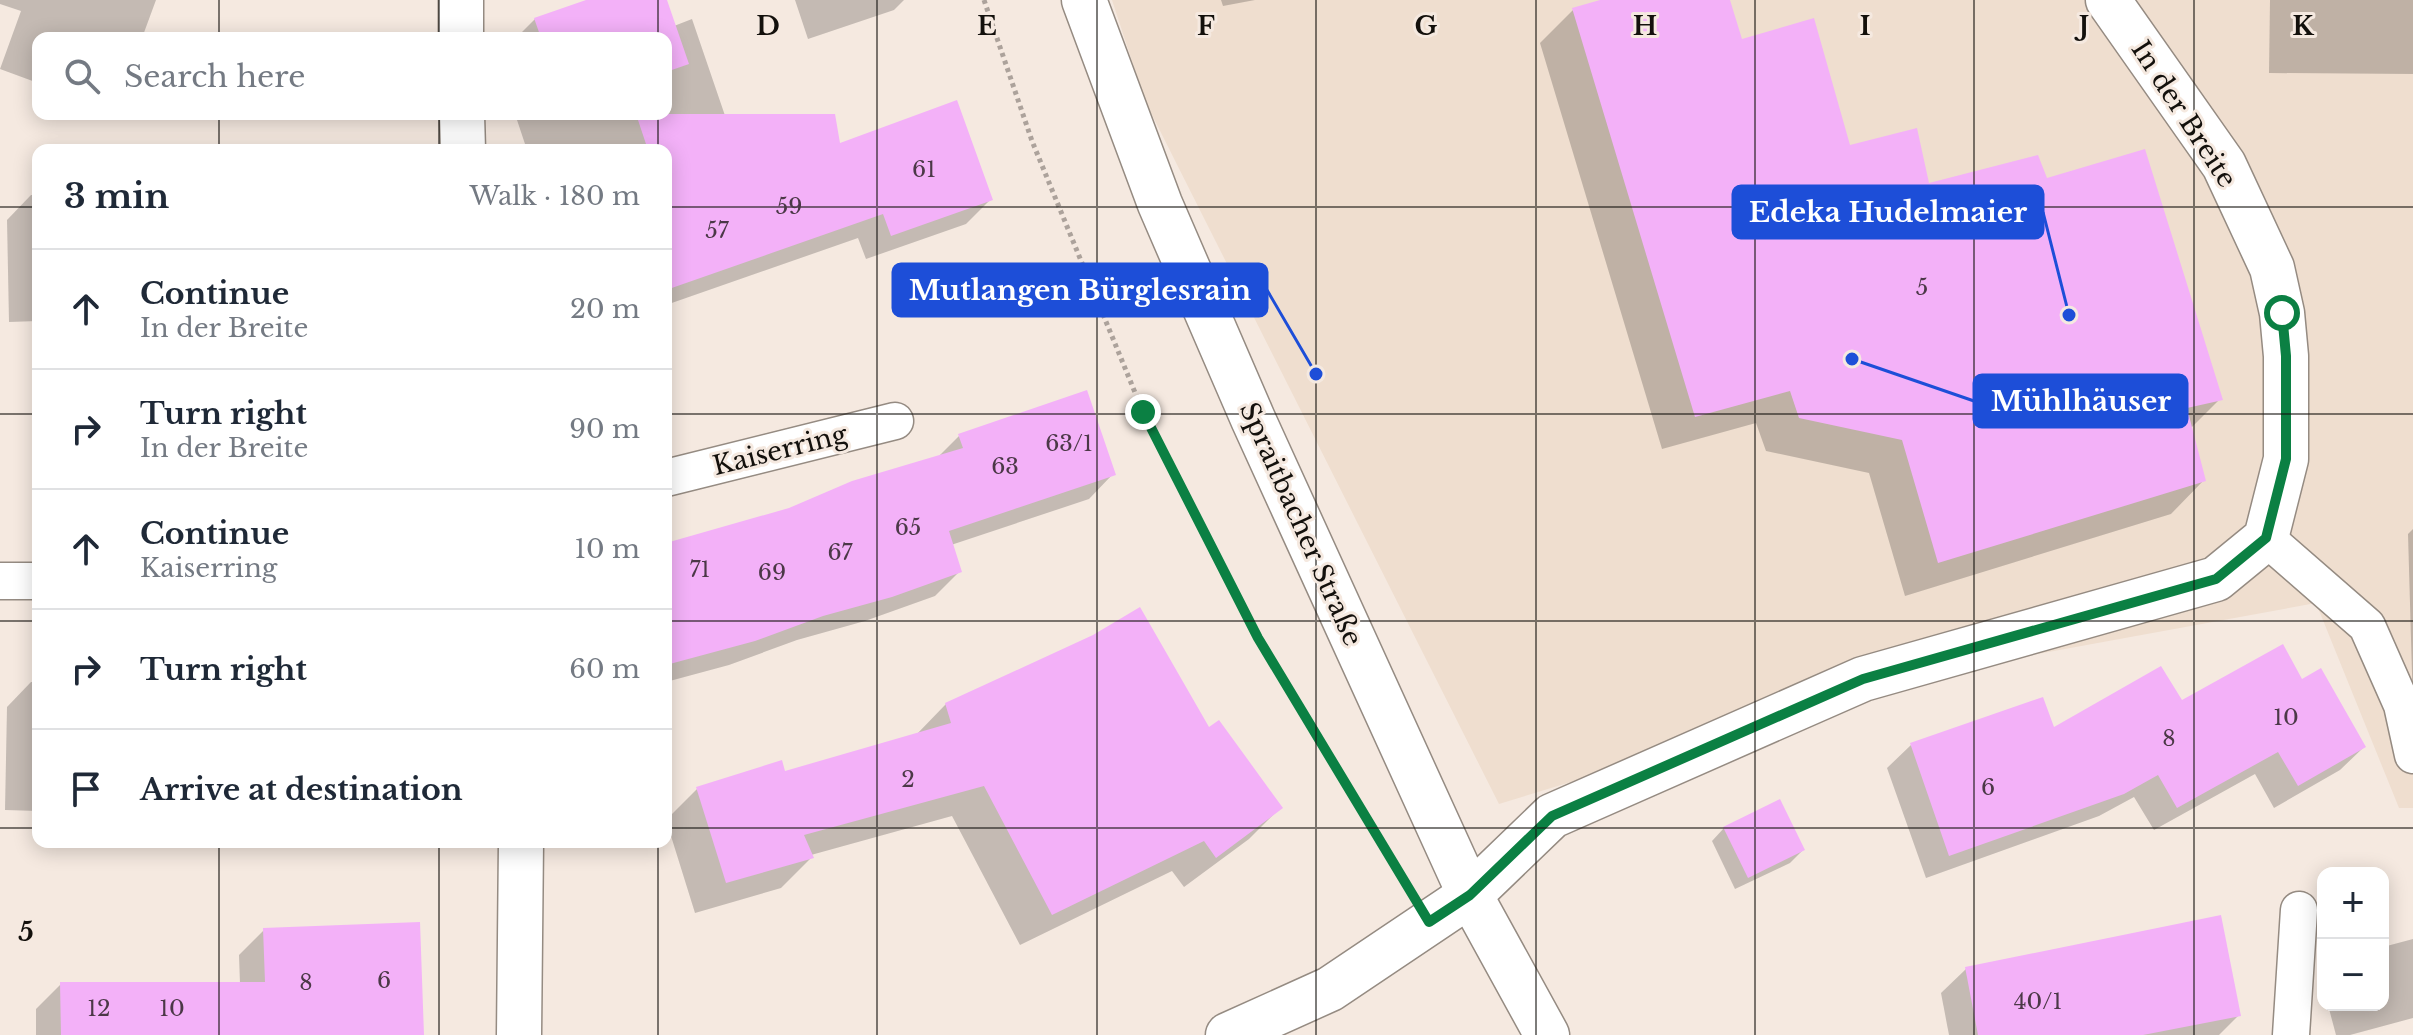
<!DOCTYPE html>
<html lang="en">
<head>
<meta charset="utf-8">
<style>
  :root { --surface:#fff; --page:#f6f6f7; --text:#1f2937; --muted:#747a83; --line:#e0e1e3 }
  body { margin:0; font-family:"Libre Baskerville",serif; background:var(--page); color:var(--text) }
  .controls { position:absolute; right:24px; bottom:24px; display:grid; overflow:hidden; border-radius:16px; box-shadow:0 4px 20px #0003 }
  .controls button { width:72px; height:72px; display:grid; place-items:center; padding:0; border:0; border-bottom:2px solid var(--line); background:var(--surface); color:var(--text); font:40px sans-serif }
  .stop { position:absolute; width:24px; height:24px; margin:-18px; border:6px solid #0b8043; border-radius:50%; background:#fff }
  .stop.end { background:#0b8043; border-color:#fff; box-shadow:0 2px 8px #0008 }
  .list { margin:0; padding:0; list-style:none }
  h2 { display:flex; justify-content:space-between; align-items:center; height:104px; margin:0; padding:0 32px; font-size:34px }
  h2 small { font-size:26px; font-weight:400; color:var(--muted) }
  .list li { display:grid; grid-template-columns:52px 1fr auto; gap:24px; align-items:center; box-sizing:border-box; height:120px; padding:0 32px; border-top:2px solid var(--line) }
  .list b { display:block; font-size:30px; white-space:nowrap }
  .list p { margin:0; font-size:26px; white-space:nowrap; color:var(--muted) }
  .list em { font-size:26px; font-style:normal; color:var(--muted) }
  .icon { flex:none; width:44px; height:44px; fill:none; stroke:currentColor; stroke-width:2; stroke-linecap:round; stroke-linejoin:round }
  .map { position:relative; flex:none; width:2413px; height:1035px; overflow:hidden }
  .search { position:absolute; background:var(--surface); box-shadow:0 4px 20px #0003; left:32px; top:32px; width:640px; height:88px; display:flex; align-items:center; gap:20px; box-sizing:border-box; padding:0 28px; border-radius:16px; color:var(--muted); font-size:30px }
  .panel { position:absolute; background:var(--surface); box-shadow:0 4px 20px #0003; left:32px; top:144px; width:640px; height:704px; border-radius:16px }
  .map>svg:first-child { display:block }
  .built { fill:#efdecf }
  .shadow { fill:#0003 }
  .building { fill:#f3b1f8 }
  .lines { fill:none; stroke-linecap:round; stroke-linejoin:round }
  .service-casing { stroke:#958b82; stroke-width:39 }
  .minor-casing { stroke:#958b82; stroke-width:47 }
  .tertiary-casing { stroke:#958b82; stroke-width:47 }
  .path { stroke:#aca29b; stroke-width:5; stroke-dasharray:4 4; stroke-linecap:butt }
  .service { stroke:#fff; stroke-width:36 }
  .minor { stroke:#fff; stroke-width:44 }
  .tertiary { stroke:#fff; stroke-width:44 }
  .route { stroke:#0b8043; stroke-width:10 }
  .grid { fill:none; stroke:#13100c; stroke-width:2; stroke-opacity:0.55 }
  .labels { text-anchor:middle; stroke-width:6; stroke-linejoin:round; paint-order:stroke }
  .number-label { font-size:22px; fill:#4b3847 }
  .street-label { font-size:26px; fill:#13100c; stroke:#f5e9e0 }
  .grid-label { font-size:26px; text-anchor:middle; font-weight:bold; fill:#13100c; stroke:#f5e9e0; stroke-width:6; stroke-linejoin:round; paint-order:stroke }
  .leader { fill:none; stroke:#1d4ed8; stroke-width:3 }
  .callout-dot { fill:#1d4ed8; stroke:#f5e9e0; stroke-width:3 }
  .callout { fill:#1d4ed8; stroke:#1d4ed8; stroke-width:3 }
  .callout-label { font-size:28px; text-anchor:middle; font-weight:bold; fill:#fff }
</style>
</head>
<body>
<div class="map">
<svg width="2413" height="1035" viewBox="0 0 2413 1035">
  <rect width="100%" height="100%" fill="#f5e9e0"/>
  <polygon class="built" points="1112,0 2413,0 2413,808 2399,808 2316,603 1918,676 1499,804 1145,101"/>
  <g class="shadow">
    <polygon points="0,0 156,0 142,38 38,38 38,83 0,69 21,11 0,4"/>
    <polygon points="593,0 665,0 674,26 692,19 747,180 991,199 966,224 866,259 858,238 666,305 666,150 527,150 515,114 666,114 666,38 516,38 535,19"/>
    <polygon points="795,0 904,0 894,10 808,39"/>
    <polygon points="1221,0 1255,0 1223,6"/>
    <polygon points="1607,0 1728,0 1740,42 1848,148 1927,185 2046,181 2220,399 2190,429 2204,480 2171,514 1905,596 1869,473 1766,451 1756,423 1662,449 1540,43 1573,10"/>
    <polygon points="2270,0 2413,0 2413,74 2269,73"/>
    <polygon points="31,195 38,195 38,321 9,322 7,220"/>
    <polygon points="959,436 1113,474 1089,499 951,545 960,571 935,596 865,621 797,640 729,665 666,682 666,545 790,510 937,458"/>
    <polygon points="2413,529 2413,709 2408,534"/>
    <polygon points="31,682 38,682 38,811 5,810 7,707"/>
    <polygon points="2302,682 2364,747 2340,770 2274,808 2255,774 2154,830 2134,797 2099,816 1926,878 1887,768 1911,745 2053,730"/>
    <polygon points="946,704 1208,730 1280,808 1249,839 1184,887 1172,871 1020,945 952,816 811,855 812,857 781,888 695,913 666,820 697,789 784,774 915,736"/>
    <polygon points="1724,828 1803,850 1790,863 1735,889 1712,841"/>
    <polygon points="264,930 422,1035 36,1035 36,1009 61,984 240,984 239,955"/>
    <polygon points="2413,939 2413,1018 2350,1035 2336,1035 2328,1005 2383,1005 2383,947"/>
    <polygon points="1966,969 2239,1015 2219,1035 1949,1035 1941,993"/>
  </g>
  <g class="building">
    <polygon points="586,0 667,0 689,64 666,72 666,38 541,38 534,18"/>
    <polygon points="1600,0 1730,0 1742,39 1814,18 1850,145 1917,128 1929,183 2038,155 2047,178 2145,149 2223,400 2187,408 2206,481 1938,563 1902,440 1799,418 1790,391 1695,417 1572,8"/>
    <polygon points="957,100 993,200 891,236 883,214 666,290 666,150 648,150 636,114 835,114 840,143"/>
    <polygon points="1087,390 1116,475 949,531 962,572 892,597 823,616 755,641 666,665 666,543 789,508 852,481 963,448 958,434"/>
    <polygon points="1140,607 1209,727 1219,720 1283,808 1216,858 1204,841 1052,915 984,786 804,835 814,858 726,883 696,787 782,760 785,771 951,723 945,703 1093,635"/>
    <polygon points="2283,644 2302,679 2321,668 2366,747 2298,786 2278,752 2177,808 2158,775 2124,794 1949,856 1910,743 2043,697 2054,727 2161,666 2182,700"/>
    <polygon points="1780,799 1805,850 1748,878 1723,827"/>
    <polygon points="2221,915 2241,1016 2143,1035 1978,1035 1965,967"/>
    <polygon points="420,922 424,1035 61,1035 60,982 265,982 263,928"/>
  </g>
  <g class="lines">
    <defs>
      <g id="service">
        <polyline points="666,478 895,421"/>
        <polyline points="2266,538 2367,626 2402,705 2413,755"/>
        <polyline points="0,581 38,581"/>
        <polyline points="2291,1035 2299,910"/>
      </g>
      <g id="minor">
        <polyline points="461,0 461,38"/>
        <polyline points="462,114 463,150"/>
        <polyline points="519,1035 521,842"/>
        <polyline points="1228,1035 1330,989 1470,895 1552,816 1863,679 2216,579 2266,538 2286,459 2286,356 2282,313 2272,268 2224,165 2108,0"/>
      </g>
      <polyline id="tertiary" points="1084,0 1160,204 1253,419 1470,895 1547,1035"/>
    </defs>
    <use href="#service" class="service-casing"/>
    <use href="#minor" class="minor-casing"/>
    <use href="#tertiary" class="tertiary-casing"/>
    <polyline class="path" points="984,0 1032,141 1143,412 1258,638 1378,836"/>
    <use href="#service" class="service"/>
    <use href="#minor" class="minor"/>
    <use href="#tertiary" class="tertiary"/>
  </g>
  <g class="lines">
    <polyline class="route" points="1143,412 1258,638 1429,922 1470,895 1552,816 1863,679 2216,579 2266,538 2286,459 2286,356 2282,313"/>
  </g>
  <path class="grid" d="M219,0v38M439,0v38M658,0v38M877,0v1035M1097,0v1035M1316,0v1035M1536,0v1035M1755,0v1035M1974,0v1035M2194,0v1035M219,114v36M439,114v36M658,114v36M0,207h38M666,207h1747M0,414h38M666,414h1747M0,621h38M666,621h1747M0,828h38M666,828h1747M219,842v193M439,842v193M658,842v193"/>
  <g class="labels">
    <g class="number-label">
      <text x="924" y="177">61</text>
      <text x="789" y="214">59</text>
      <text x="717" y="238">57</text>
      <text x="1922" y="295">5</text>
      <text x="1069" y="451">63/1</text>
      <text x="1005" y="474">63</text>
      <text x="908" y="535">65</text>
      <text x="840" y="560">67</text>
      <text x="700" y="577">71</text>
      <text x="772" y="580">69</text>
      <text x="2286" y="725">10</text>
      <text x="2169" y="746">8</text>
      <text x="908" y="787">2</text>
      <text x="1988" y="795">6</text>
      <text x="384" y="988">6</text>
      <text x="306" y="990">8</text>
      <text x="2038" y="1009">40/1</text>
      <text x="99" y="1016">12</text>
      <text x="172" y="1016">10</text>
    </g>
    <g class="street-label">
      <text transform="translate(2184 114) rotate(57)" y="9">In der Breite</text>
      <text transform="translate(780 450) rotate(-14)" y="9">Kaiserring</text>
      <text transform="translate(1301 524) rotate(66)" y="9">Spraitbacher Straße</text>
    </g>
  </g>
  <g class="grid-label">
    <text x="768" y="35">D</text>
    <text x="987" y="35">E</text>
    <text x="1206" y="35">F</text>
    <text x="1426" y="35">G</text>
    <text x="1645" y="35">H</text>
    <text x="1865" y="35">I</text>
    <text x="2084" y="35">J</text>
    <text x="2303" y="35">K</text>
    <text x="26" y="941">5</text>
  </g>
  <path class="leader" d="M2069 315L2043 212M1316 374L1267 290M1852 359L1974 401"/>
  <g class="callout-dot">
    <circle cx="2069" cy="315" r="8"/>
    <circle cx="1316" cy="374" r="8"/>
    <circle cx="1852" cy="359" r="8"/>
  </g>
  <g class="callout">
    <rect x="1733" y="186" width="310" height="52" rx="8"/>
    <rect x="893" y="264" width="374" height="52" rx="8"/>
    <rect x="1974" y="375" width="213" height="52" rx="8"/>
  </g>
  <g class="callout-label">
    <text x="1888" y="222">Edeka Hudelmaier</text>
    <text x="1080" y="300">Mutlangen Bürglesrain</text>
    <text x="2081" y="411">Mühlhäuser</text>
  </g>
</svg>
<div class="controls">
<button>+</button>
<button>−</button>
</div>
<div class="stop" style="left:2282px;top:313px"></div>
<div class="stop end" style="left:1143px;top:412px"></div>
<div class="search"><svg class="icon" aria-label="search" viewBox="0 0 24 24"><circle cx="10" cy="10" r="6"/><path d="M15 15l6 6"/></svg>Search here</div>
<section class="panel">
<h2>3 min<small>Walk · 180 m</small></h2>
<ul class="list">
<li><svg class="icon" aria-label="ahead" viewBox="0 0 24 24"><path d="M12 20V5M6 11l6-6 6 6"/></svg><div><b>Continue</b><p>In der Breite</p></div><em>20 m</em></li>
<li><svg class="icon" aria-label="right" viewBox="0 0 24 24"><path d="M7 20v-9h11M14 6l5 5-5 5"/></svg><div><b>Turn right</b><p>In der Breite</p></div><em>90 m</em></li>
<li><svg class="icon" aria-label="ahead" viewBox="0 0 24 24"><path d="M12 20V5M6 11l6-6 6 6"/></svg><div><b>Continue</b><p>Kaiserring</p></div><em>10 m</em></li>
<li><svg class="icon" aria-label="right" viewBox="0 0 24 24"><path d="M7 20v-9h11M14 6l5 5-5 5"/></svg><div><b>Turn right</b></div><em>60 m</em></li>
<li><svg class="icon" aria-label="arrive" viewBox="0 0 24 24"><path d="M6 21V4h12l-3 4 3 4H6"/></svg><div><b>Arrive at destination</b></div></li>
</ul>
</section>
</div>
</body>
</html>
